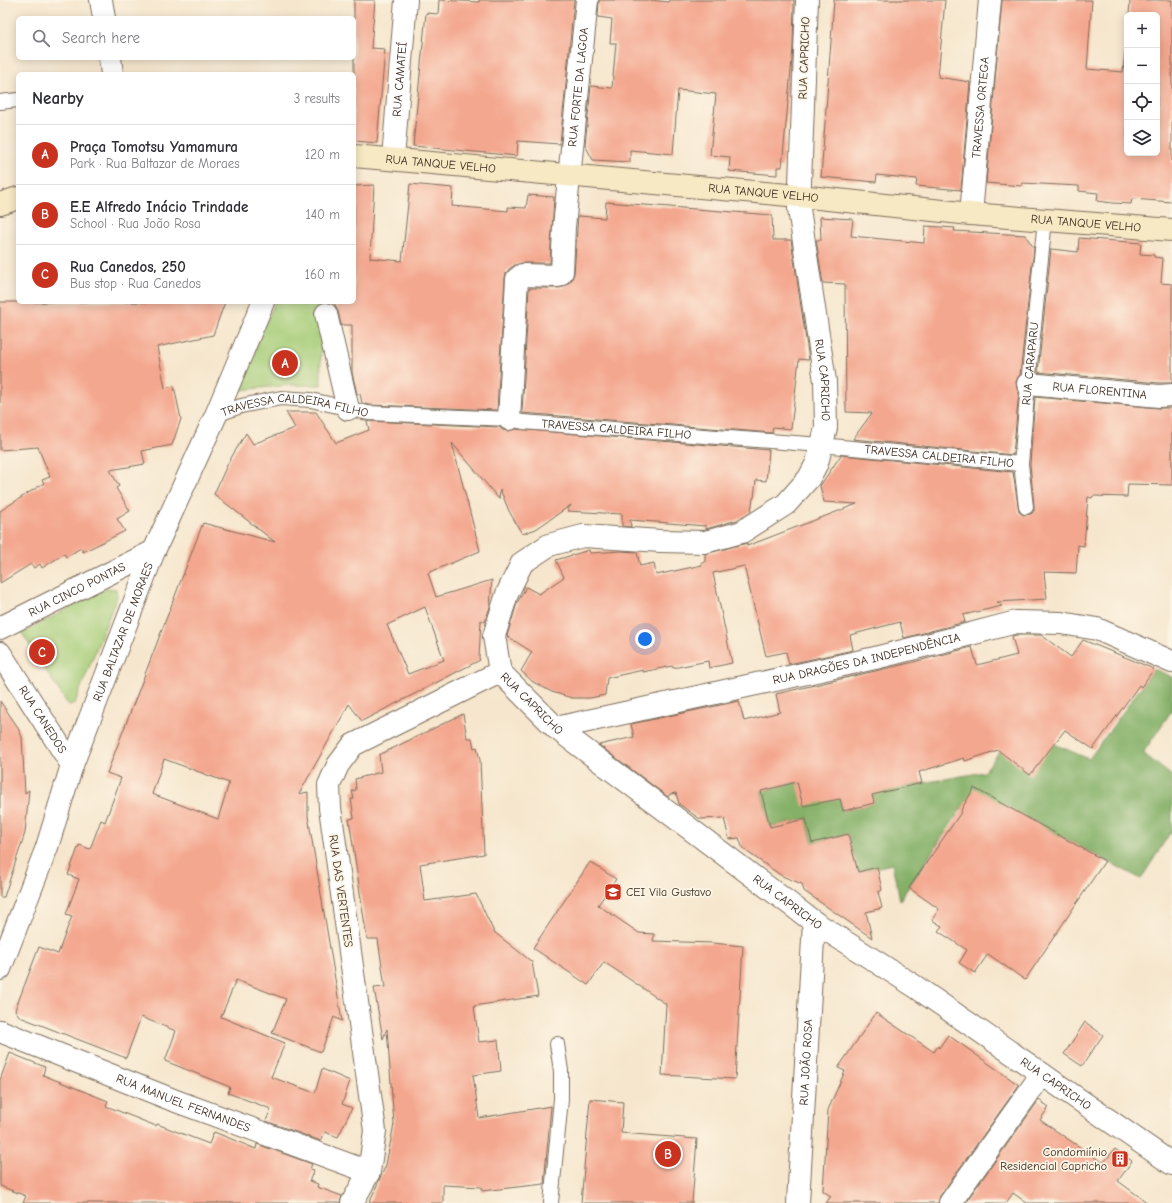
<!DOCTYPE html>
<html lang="en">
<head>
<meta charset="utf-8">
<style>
  :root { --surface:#fff; --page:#f7f7f7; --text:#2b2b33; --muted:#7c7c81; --line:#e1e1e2; --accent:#c8321e }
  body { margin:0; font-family:"Comic Neue",sans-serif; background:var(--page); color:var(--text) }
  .controls { position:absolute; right:12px; top:12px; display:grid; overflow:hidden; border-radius:6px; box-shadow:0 2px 10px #0003 }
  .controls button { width:36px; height:36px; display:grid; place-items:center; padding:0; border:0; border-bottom:1px solid var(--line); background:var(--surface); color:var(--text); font:20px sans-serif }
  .you { position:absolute; left:645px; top:639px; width:14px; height:14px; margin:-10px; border:3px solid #fff; border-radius:50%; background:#1a73e8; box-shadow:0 0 0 6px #1a73e833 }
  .badge { display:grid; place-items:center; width:26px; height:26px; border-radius:50%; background:var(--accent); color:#fff; font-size:13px; font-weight:700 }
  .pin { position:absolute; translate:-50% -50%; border:2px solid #fff; box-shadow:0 1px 4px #0006 }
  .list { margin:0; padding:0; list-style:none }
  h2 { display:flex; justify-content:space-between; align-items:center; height:52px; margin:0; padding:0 16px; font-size:17px }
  h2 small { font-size:13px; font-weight:400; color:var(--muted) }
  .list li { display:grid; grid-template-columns:26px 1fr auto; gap:12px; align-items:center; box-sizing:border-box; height:60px; padding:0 16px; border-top:1px solid var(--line) }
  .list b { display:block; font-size:15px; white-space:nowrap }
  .list p { margin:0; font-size:13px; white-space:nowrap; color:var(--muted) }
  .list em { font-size:13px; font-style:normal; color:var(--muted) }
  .icon { flex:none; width:22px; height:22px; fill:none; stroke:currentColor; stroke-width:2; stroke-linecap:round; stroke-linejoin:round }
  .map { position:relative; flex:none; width:1172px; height:1203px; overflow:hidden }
  .search { position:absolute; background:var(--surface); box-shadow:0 2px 10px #0003; left:16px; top:16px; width:340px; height:44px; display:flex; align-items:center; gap:10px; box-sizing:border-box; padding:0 14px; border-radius:6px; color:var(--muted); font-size:15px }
  .panel { position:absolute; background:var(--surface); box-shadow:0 2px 10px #0003; left:16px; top:72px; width:340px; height:232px; border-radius:6px }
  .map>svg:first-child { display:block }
  .green { fill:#a5cc77; stroke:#707b4a }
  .forest { fill:#84b068; stroke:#606d43 }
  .building { fill:#f4a78f; fill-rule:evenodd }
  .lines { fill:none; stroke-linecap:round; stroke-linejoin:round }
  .lane-casing { stroke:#7c6c5b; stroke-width:16 }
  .street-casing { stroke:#7c6c5b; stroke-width:24 }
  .secondary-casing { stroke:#7c6c5b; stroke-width:24 }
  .lane { stroke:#fff; stroke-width:14 }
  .street { stroke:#fff; stroke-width:22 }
  .secondary { stroke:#f7e9c3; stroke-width:22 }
  .labels { text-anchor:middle; stroke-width:3.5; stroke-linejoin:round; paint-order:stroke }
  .street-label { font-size:12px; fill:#3b2a1e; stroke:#fcf5e5 }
  .poi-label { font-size:12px; fill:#3b2a1e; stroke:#fcf5e5; text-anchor:start }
</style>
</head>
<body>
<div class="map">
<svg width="1172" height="1203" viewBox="0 0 1172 1203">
  <rect width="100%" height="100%" fill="#fcf5e5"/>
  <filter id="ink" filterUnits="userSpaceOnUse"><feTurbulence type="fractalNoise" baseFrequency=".025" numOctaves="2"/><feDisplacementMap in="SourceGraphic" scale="8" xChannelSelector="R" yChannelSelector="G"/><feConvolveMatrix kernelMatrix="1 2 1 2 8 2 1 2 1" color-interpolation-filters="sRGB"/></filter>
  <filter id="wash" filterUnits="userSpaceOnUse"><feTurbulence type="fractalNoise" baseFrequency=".012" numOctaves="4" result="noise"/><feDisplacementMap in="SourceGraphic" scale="16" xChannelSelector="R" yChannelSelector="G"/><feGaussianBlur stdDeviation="0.9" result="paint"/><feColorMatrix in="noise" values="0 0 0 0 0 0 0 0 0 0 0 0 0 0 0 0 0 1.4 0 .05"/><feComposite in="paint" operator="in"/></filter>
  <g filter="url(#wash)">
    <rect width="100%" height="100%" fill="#f6e6cd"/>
    <g class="green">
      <polygon points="275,302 320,302 321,385 290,385 239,390 258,341"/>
      <polygon points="107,588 116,589 117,596 75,703 70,705 67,703 22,633"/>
    </g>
    <polygon class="forest" points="1154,669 1172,677 1172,710 1143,753 1172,776 1172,834 1170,833 1141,879 974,790 900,900 892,864 857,872 848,834 813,843 806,819 770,827 761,791 797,782 840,799 843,811 874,803 872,794 912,785 984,772 1024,719 1045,740 1089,759"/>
    <g id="blocks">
      <g class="building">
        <polygon points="354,0 375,0 371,48 385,49 377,143 354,141"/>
        <polygon points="439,0 479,2 479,0 574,0 560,144 518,141 517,156 413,146 426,13 438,14"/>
        <polygon points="599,0 650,0 669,2 669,0 794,0 793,48 782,167 777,167 777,175 729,171 730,157 710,155 716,94 678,90 673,154 630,150 630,162 593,160 585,145 591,86 612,88 616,43 610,43 612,19 598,17"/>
        <polygon points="834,0 945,0 938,77 970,82 961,190 916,186 917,179 877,175 876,182 821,177"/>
        <polygon points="1002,0 1092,0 1087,69 1123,72 1127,35 1127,153 1157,153 1157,15 1129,15 1130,0 1172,0 1172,202 1132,199 1131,204 1112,203 1097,201 1098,193 1079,191 1079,186 1022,183 1022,186 986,183"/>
        <polygon points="410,184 453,188 452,206 508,211 508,207 526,208 528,195 554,197 550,263 522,263 515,265 509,269 506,273 505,278 497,410 369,405 362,403 360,394 357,394 352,372 352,325 341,325 338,311 334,302 354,302 354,186 374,185 370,258 402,261"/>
        <polygon points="606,202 772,215 773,240 791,240 809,360 799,359 791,429 773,427 772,433 522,413 529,288 558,288 563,287 571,281 574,273 578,216 605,218"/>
        <polygon points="820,217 853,219 851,236 903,241 924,243 925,226 955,228 954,231 1025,235 1034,248 1020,375 1018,377 1016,382 1017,389 1019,392 1013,455 853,439 872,413 846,412 845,284 823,283 816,240 821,240"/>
        <polygon points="1079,238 1141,243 1140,254 1154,255 1154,257 1163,258 1161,283 1172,284 1172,383 1159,383 1038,372 1051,249 1078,252"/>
        <polygon points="0,302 225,302 213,335 157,347 165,388 174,386 181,419 172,445 142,451 145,464 110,470 119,486 116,488 130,511 117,519 125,531 83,552 81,548 66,557 64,554 42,568 40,564 34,568 31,564 0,583 0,511 44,483 42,480 50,477 38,447 0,450"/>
        <polygon points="1035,397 1158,408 1172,408 1172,485 1128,484 1127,497 1093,496 1092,498 1088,497 1084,546 1078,545 1076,573 1044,572 1047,599 997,602 1002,606 963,615 965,622 904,638 900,622 850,635 853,650 789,664 786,652 766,656 744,566 713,573 732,663 709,668 708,661 673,668 672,666 643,672 643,670 607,678 605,695 590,698 572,698 552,692 533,682 521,671 532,652 507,636 517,603 526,587 539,594 564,577 556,560 589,550 590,553 621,551 637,552 640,566 654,563 656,575 702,565 701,563 705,562 705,554 747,543 747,546 857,504 824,502 820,486 841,455 1013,472 1019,512 1023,515 1031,514 1034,511 1034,506 1030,464"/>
        <path d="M286,412h30l20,31 33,-13 -2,-9 133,6 2,3 6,1 8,-2 253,21 -3,31 -10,-1 -2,18h-1l-2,13 -14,9 -31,9v-3l-76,-6 1,7 -9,-1v-12l-55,-3 4,-6 -35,24 -14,5 -13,-23 -9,-22 -1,10 -47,-56 28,108 -52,22 8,24 56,-17 -2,27 -5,15 -4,-2 -2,38 1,2 -118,61 -13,-17 -50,90 9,-2v24l34,205 -8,-4 -13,35 -49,-19 14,-34 -50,-19 -15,37 64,26 -14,34 44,16 7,-24 28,12 -8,23 10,4 -14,29 -13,-5 -4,9 -55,-20 5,-12 -43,-16 2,-6 -65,-26 11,-30 -35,-14 -15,41 -106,-41 -5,-7 24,-63 19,7 6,-17 8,-21 -6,-2 13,-35 -11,-4 11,-30 11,4 11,-29 4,2 16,-44 -14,-5 96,-250 72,19 -61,-48 14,-31 18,-30 7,11 42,-16zM425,607l19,53 -36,14 -21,-49zM164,759l65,24 -11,36 -66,-25z"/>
        <polygon points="1017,635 1041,635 1071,657 1083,640 1154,669 1141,687 1139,685 1093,749 1065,730 1030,775 998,750 965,761 964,758 919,772 922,783 872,795 874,803 843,811 840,799 803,806 797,782 761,791 770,827 806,819 812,843 848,834 858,872 877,867 882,890 878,892 882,908 866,912 872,938 804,891 802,884 782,876 743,849 739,838 729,839 724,818 700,819 679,804 676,793 670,794 668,797 599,745 634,737 631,724 739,701 744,721 780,712 776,694 910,663 972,647 977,665 1017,655 1012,636"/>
        <polygon points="0,701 17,726 22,737 25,793 29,790 25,833 4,897 0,897"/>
        <polygon points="463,714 467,738 472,738 474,748 477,747 480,760 484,854 420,864 425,901 476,894 494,932 532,962 538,996 474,1006 479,1042 498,1040 501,1071 473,1075 479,1118 551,1106 544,1184 482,1191 481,1187 443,1185 443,1203 369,1203 386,1165 394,1124 387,1029 383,1039 374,988 385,987 378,939 367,939 349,819 354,818 351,799 354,799 352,791 356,790 355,779 381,772 379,755"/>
        <polygon points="974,788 1105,861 1025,980 988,954 975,973 959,963 967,950 938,931 942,926 932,920 939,909 909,888 962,811 961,810"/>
        <polygon points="590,862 616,879 598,905 639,933 654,934 653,941 712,943 743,946 735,1079 662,1075 666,1004 604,962 588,985 533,948"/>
        <polygon points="876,1013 934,1052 938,1046 939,1048 948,1035 1019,1085 940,1196 938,1203 826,1203 831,1196 823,1191 828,1110 845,1071 838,1068"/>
        <polygon points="1085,1022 1103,1035 1082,1066 1064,1054"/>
        <polygon points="10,1053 45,1067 43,1075 108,1101 106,1106 156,1126 157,1124 209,1144 214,1132 256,1149 257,1144 312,1164 310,1169 314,1170 309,1181 318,1184 317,1187 342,1196 340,1203 23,1203 26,1196 0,1186 0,1080"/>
        <polygon points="590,1099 623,1102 621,1133 697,1139 692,1203 581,1203"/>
        <polygon points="1039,1100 1049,1107 1040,1120 1103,1163 1115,1149 1132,1161 1118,1181 1148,1203 1027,1203 1013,1193 1006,1203 965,1203"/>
      </g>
    </g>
  </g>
  <g filter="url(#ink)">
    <use href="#blocks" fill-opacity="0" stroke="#7c6c5b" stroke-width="1"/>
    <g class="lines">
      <defs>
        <g id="lane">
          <polyline points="0,102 18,100"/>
          <path id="s1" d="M216,415l25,-9 40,-8 30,2 57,13 141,6 14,3 298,23 200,19"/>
          <path id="s2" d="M1026,507l-5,-43 7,-80 17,-164"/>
          <polyline points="551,1203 561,1099 561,1071 557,1044"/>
        </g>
        <g id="street">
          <polyline points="101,0 104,18"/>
          <path id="s3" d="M807,0l-8,209 26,172 1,47 -9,35 -8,15 -23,26 -44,28 -37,10 -44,-1 -78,-5 -34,9 -27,18 -15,31 -13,42 6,36 56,56 258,194 102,65 256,177"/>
          <polyline points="110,58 112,74"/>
          <path id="s4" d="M393,159l13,-159"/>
          <path id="s5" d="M971,214l19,-214"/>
          <polyline points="326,314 348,409"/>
          <path id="s6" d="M1028,384l131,12 13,-1"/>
          <path id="s7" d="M509,419l8,-140 5,-4 36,1 4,-4 2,-45 23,-227"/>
          <path id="s8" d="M0,628l154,-77"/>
          <path id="s9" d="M0,653l72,112"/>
          <path id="s10" d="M556,728l319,-70 88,-22 53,-14 45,1 36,6 75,33"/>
          <path id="s11" d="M0,969l47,-122 25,-82 82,-214 62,-136 47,-113"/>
          <path id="s12" d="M0,1031l173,69 196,72"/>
          <polyline points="352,1203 369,1172 375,1131 330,808 329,785 338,765 353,745 500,672"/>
          <path id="s13" d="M798,1203l16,-281"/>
          <polyline points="950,1203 1042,1074"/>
        </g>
        <g id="secondary">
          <path id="s14" d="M354,156l445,40 172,18 201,16"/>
          <polyline points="0,204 18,198"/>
        </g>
      </defs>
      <use href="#lane" class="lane-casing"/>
      <use href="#street" class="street-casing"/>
      <use href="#secondary" class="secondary-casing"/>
      <use href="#lane" class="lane"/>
      <use href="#street" class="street"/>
      <use href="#secondary" class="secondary"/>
    </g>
  </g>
  <defs>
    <symbol id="school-square" viewBox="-11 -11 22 22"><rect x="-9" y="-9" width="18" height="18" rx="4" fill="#c8321e" stroke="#fcf5e5"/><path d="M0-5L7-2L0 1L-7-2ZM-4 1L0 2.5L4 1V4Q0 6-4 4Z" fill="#fff"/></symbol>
    <symbol id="building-square" viewBox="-11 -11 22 22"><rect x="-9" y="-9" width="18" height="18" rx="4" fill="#c8321e" stroke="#fcf5e5"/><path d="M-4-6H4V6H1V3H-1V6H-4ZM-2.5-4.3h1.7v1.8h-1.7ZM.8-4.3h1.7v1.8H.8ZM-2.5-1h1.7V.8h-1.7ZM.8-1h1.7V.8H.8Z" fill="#fff"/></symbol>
  </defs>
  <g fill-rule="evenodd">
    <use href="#school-square" x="603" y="882" width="20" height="20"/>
    <use href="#building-square" x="1110" y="1149" width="20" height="20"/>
  </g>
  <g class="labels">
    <g class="street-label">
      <text transform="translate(804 58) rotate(-88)" y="4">RUA CAPRICHO</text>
      <text dy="4" stroke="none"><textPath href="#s4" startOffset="80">RUA CAMATEÍ</textPath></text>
      <text dy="4" stroke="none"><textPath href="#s7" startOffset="374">RUA FORTE DA LAGOA</textPath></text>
      <text dy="4" stroke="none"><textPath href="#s5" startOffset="107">TRAVESSA ORTEGA</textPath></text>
      <text dy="4" stroke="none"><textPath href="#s14" startOffset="87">RUA TANQUE VELHO</textPath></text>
      <text dy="4" stroke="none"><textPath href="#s14" startOffset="411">RUA TANQUE VELHO</textPath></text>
      <text dy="4" stroke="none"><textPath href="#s14" startOffset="735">RUA TANQUE VELHO</textPath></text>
      <text dy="4" stroke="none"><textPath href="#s2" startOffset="144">RUA CARAPARU</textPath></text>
      <text dy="4" stroke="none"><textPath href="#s3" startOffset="382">RUA CAPRICHO</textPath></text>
      <text dy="4" stroke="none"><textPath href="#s6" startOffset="72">RUA FLORENTINA</textPath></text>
      <text dy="4" stroke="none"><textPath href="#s1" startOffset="81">TRAVESSA CALDEIRA FILHO</textPath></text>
      <text dy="4" stroke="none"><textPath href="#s1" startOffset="405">TRAVESSA CALDEIRA FILHO</textPath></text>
      <text dy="4" stroke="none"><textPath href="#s1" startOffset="729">TRAVESSA CALDEIRA FILHO</textPath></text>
      <text dy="4" stroke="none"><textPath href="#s8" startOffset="86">RUA CINCO PONTAS</textPath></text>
      <text dy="4" stroke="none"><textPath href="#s11" startOffset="359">RUA BALTAZAR DE MORAES</textPath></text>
      <text dy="4" stroke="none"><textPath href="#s10" startOffset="318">RUA DRAGÕES DA INDEPENDÊNCIA</textPath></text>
      <text dy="4" stroke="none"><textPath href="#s3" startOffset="958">RUA CAPRICHO</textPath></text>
      <text dy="4" stroke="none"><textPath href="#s9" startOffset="79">RUA CANEDOS</textPath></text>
      <text transform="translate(341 891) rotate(82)" y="4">RUA DAS VERTENTES</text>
      <text dy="4" stroke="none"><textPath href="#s3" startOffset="1282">RUA CAPRICHO</textPath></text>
      <text dy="4" stroke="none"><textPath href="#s13" startOffset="141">RUA JOÃO ROSA</textPath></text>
      <text dy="4" stroke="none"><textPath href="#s3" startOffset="1606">RUA CAPRICHO</textPath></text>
      <text dy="4" stroke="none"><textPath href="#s12" startOffset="197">RUA MANUEL FERNANDES</textPath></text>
    </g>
    <g class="poi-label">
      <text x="626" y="896">CEI Vila Gustavo</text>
      <text x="1107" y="1156" text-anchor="end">Condomiínio<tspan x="1107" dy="14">Residencial Capricho</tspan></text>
    </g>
  </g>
</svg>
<div class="controls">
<button>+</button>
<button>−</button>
<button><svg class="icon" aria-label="locate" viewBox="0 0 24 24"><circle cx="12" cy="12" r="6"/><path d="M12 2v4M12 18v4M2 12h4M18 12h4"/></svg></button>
<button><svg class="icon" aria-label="layers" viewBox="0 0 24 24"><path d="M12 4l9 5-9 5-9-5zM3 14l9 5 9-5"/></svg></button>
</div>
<div class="you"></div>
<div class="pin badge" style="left:285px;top:363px">A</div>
<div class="pin badge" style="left:668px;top:1154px">B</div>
<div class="pin badge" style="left:42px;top:652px">C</div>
<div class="search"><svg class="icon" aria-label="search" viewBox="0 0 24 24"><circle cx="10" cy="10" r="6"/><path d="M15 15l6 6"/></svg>Search here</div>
<section class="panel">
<h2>Nearby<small>3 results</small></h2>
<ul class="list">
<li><span class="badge">A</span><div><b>Praça Tomotsu Yamamura</b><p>Park · Rua Baltazar de Moraes</p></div><em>120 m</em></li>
<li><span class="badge">B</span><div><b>E.E Alfredo Inácio Trindade</b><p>School · Rua João Rosa</p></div><em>140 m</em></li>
<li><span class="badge">C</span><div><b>Rua Canedos, 250</b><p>Bus stop · Rua Canedos</p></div><em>160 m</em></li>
</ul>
</section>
</div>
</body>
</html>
